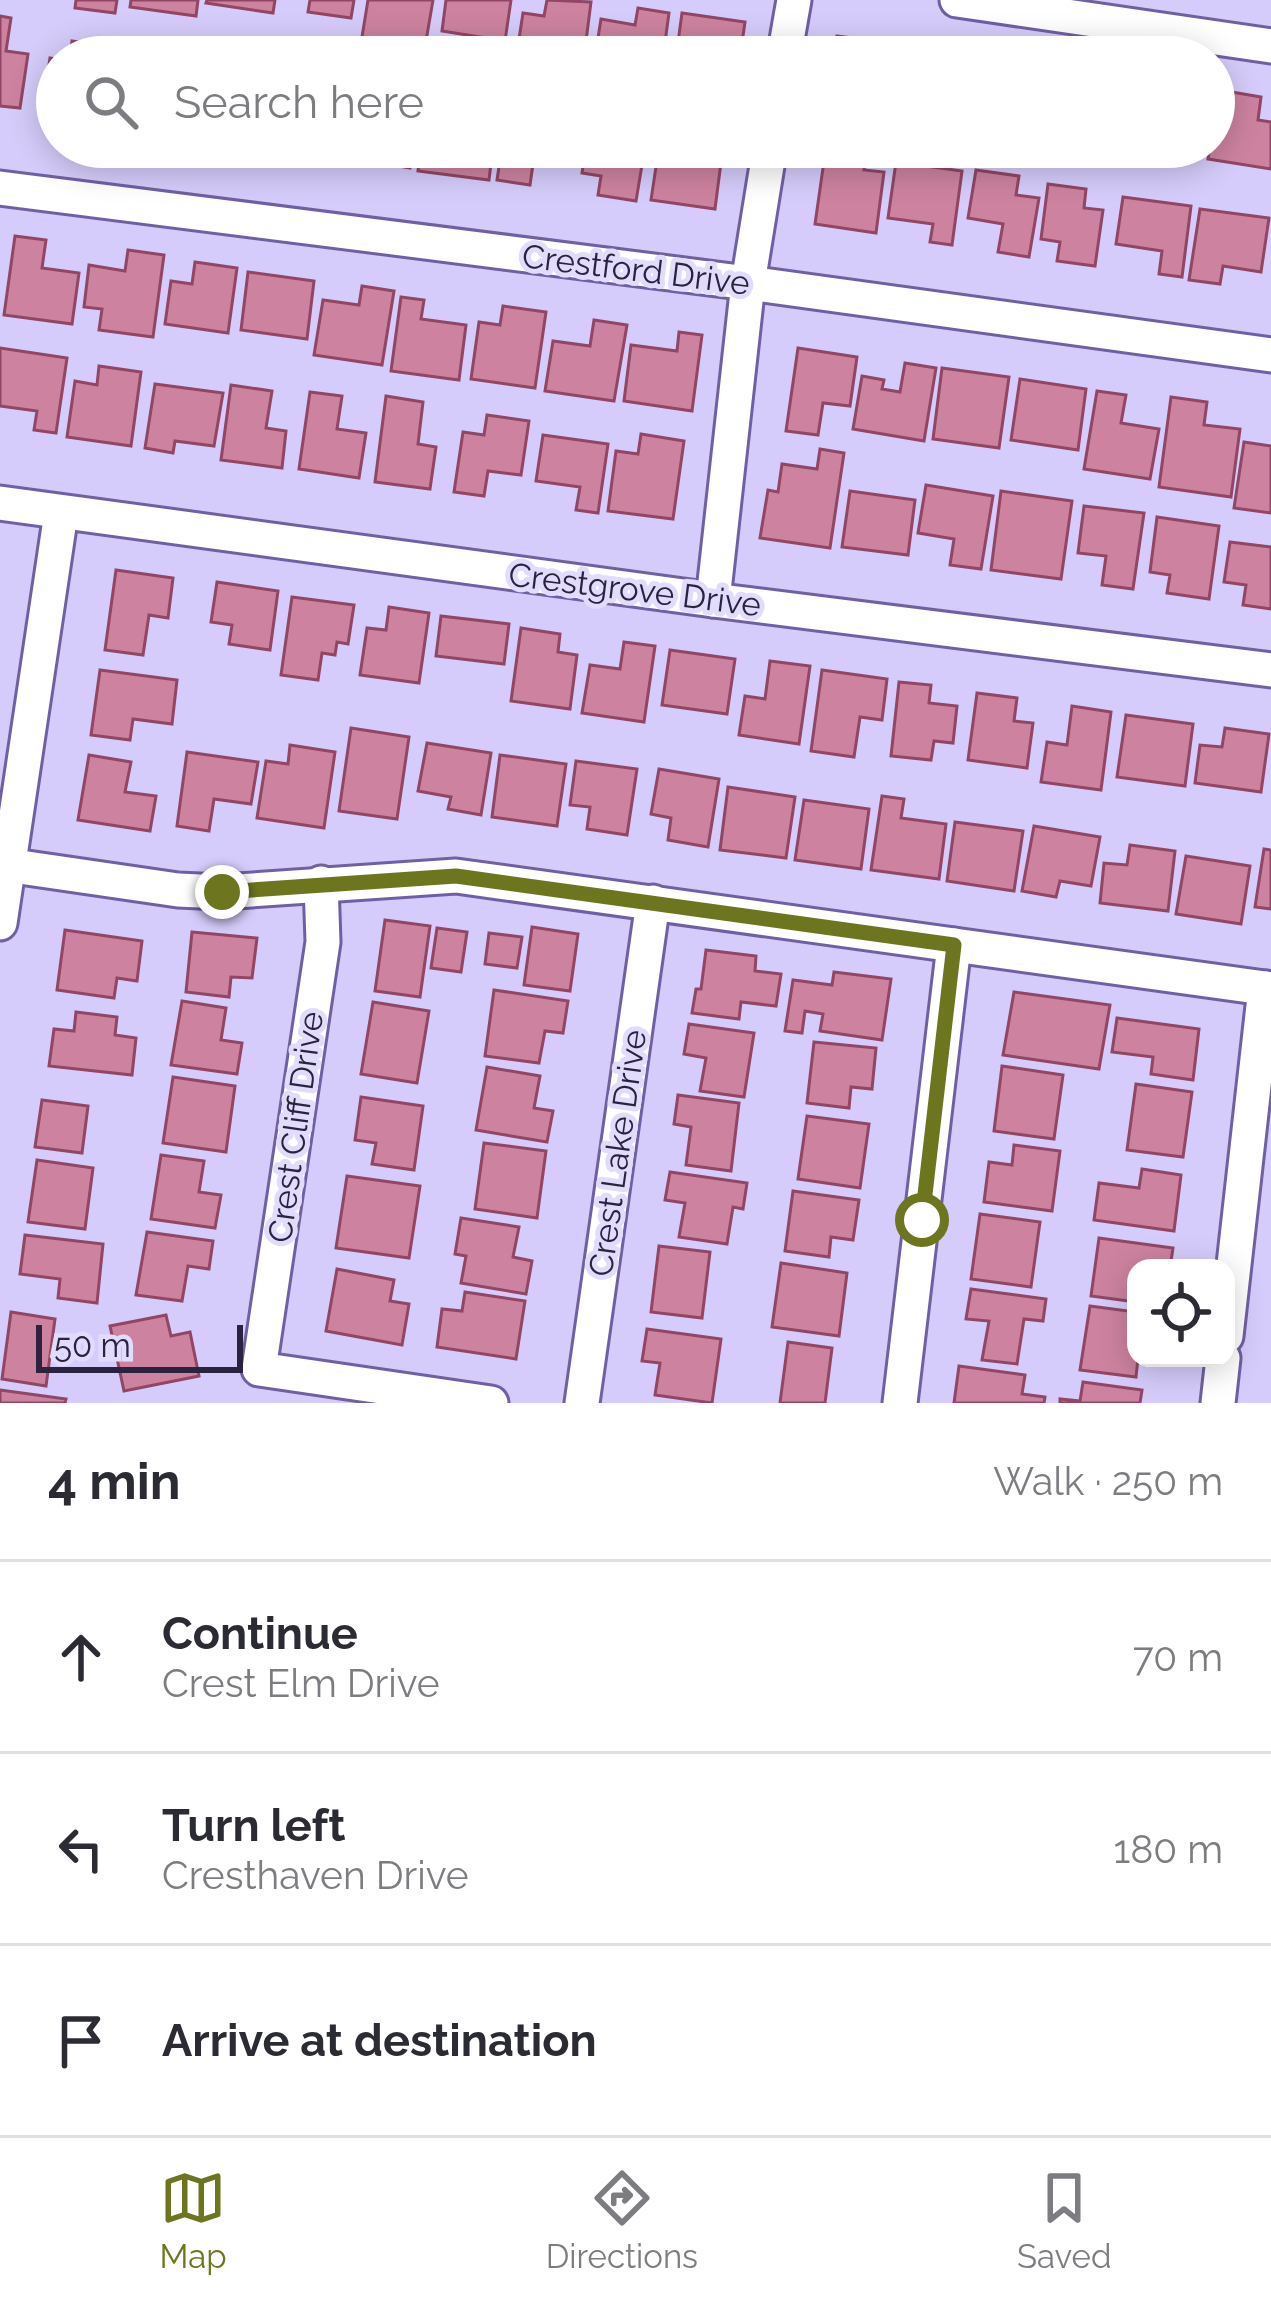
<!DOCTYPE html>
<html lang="en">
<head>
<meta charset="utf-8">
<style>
  :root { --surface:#fff; --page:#f2f2f3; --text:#2b2b33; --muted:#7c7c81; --line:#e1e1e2; --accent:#6d751e }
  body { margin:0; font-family:Raleway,sans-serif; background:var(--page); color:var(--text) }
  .controls { position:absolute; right:36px; bottom:36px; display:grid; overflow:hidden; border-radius:24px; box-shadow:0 6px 30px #0003 }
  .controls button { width:108px; height:108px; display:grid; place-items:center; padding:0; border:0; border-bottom:3px solid var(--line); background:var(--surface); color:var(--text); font:60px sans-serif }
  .scale { position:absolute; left:36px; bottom:30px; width:207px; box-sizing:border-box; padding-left:12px; border:6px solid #2a223f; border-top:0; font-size:33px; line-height:42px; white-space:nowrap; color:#2a223f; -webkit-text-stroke:9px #e2dcfc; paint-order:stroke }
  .stop { position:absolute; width:36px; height:36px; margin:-27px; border:9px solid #6d751e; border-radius:50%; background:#fff }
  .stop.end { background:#6d751e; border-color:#fff; box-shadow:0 3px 12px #0008 }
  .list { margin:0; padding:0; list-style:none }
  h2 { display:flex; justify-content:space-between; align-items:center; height:156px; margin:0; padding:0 48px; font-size:51px }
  h2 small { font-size:39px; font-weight:400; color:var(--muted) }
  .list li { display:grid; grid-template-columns:78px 1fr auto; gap:36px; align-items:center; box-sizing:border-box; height:192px; padding:0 48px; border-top:3px solid var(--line) }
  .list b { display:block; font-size:45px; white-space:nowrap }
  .list p { margin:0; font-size:39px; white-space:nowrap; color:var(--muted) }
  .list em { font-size:39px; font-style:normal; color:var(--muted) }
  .icon { flex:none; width:66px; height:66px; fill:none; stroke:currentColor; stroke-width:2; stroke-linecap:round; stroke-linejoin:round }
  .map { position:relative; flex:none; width:1271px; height:1403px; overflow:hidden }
  .search { position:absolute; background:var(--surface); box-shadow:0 6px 30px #0003; left:36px; right:36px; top:36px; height:132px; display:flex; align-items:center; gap:30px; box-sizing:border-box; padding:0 42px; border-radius:66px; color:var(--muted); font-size:45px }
  .sheet { height:732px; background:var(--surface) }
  nav { display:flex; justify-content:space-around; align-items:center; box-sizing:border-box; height:168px; border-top:3px solid var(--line); background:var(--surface); font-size:33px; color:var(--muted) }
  nav a { display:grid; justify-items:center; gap:6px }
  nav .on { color:var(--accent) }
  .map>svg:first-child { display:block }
  .building { fill:#cd83a0; stroke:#914666; stroke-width:3 }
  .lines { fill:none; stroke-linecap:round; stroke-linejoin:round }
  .minor-casing { stroke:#715fa4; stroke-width:39 }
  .minor { stroke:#fff; stroke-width:33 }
  .route { stroke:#6d751e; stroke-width:15 }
  .labels { text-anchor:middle; stroke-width:10; stroke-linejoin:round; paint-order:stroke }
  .street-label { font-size:33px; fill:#2a223f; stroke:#e2dcfc }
</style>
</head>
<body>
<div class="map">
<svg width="1271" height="1403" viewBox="0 0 1271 1403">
  <rect width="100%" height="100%" fill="#d6ccfb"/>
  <g class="building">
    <polygon points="76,0 117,0 115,13 75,8"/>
    <polygon points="131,0 198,0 196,16 130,7"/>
    <polygon points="207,0 275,0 273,13 206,3"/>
    <polygon points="310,0 354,0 351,18 308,12"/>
    <polygon points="368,0 433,0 425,47 362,37"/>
    <polygon points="446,0 511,0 505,41 442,31"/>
    <polygon points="547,0 591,2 584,57 556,57 517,52 523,13 544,16"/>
    <polygon points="638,8 669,13 663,57 595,57 601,19 635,25"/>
    <polygon points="682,13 745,22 740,57 676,57"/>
    <polygon points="0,16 11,18 6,51 28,54 20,108 0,106"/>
    <polygon points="837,36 899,44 897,57 834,57"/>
    <polygon points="72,41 112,47 111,57 70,57"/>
    <polygon points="50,58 57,59 57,117 41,115"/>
    <polygon points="1220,90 1261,97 1258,120 1271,122 1271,169 1208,159 1210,147 1214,147 1214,124"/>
    <polygon points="390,147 414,147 410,168 387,164"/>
    <polygon points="421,147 493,147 489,180 418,171"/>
    <polygon points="502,147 569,147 567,162 534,157 530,185 497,180"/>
    <polygon points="586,147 645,147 636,201 598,195 601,176 582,173"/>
    <polygon points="659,147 723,147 715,209 651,200"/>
    <polygon points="826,147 867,149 864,170 884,172 876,233 815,224"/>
    <polygon points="896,162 962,171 952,245 930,242 933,224 888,218"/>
    <polygon points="976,170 1019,176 1016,195 1039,198 1029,257 998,252 1003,224 968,218"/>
    <polygon points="1048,184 1086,189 1084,208 1103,210 1095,266 1057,261 1060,242 1041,239"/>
    <polygon points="1123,197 1191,206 1182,277 1159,274 1162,251 1116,244"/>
    <polygon points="1200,209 1269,218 1261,272 1223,266 1220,284 1189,280"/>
    <polygon points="15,236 46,240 42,268 79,273 72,324 4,315"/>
    <polygon points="128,250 164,255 153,337 99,330 102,309 84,307 89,265 125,271"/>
    <polygon points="195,262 237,268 228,333 165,324 171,281 192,284"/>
    <polygon points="248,272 314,281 307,339 241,330"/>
    <polygon points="362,286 394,291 382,365 314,355 323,300 359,305"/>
    <polygon points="401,297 424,300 421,319 466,325 459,380 391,371"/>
    <polygon points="503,306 546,312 535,388 471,379 479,322 500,325"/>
    <polygon points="594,320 627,325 614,401 545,391 553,341 590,346"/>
    <polygon points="679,332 702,335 692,411 624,401 631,345 677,351"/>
    <polygon points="0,348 67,358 56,433 34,430 37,411 0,406"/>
    <polygon points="798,348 857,357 850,406 823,403 818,435 786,431"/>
    <polygon points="905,363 936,368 924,441 853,429 862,376 884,380 882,389 900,392"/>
    <polygon points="99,366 141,372 131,446 67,437 75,381 97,385"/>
    <polygon points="942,368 1009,377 999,448 933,439"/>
    <polygon points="1020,379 1086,389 1078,450 1011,440"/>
    <polygon points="155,384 223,393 214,446 175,441 173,453 145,448"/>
    <polygon points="231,385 272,391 266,428 286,431 282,468 221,460"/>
    <polygon points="1097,391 1126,395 1121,423 1159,429 1150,479 1084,469"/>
    <polygon points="310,392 342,396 337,429 366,433 359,478 299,469"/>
    <polygon points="386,396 423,402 418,444 436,447 430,489 375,482"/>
    <polygon points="1171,397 1207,402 1204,425 1240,429 1231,497 1159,487"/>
    <polygon points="487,415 529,421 521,475 488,471 484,496 454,492 463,432 484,435"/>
    <polygon points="641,434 684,441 673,519 608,511 616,451 638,454"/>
    <polygon points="543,435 608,444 598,513 576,510 580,487 536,481"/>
    <polygon points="1244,442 1271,446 1271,513 1234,508"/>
    <polygon points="820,449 844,453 830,548 760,538 768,490 778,492 782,464 817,469"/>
    <polygon points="926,485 993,496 981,569 950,565 954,539 918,533"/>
    <polygon points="850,491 915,500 908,555 842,547"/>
    <polygon points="1001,491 1072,501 1061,579 991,570"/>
    <polygon points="1084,506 1144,513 1133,589 1102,585 1106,556 1078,553"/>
    <polygon points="1157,517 1219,526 1209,599 1167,593 1170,575 1150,572"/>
    <polygon points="1230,542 1271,547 1271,609 1243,605 1246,585 1224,582"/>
    <polygon points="116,570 173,578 168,618 149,615 143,655 105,650"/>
    <polygon points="217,582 278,591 270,650 229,644 232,625 211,622"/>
    <polygon points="292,597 354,605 348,644 337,642 335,655 322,653 318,680 281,675"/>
    <polygon points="389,607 429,613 419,683 360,675 367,628 386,630"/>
    <polygon points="441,616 509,624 504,664 436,656"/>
    <polygon points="521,628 560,634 558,652 577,655 570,709 511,701"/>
    <polygon points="624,642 655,646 644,722 582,713 590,665 620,669"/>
    <polygon points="670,650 735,659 727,714 662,705"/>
    <polygon points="770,661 810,666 799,744 739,735 745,696 765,699"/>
    <polygon points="100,670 177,680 172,724 133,719 130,740 91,735"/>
    <polygon points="822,670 887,679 882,720 860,717 854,757 811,751"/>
    <polygon points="899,682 931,685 929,703 957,706 953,743 934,741 931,760 891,756"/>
    <polygon points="977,693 1017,698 1014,721 1033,723 1027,768 968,760"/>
    <polygon points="1072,706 1111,712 1101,790 1041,782 1047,742 1067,745"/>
    <polygon points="1126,715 1193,724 1185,786 1117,777"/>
    <polygon points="351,728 409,737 397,819 339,811"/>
    <polygon points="1225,728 1269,734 1261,792 1195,783 1200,745 1222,747"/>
    <polygon points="427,743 491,753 481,815 448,809 451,797 418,791"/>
    <polygon points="290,745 335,752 324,828 257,818 266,761 288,764"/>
    <polygon points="187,752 258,762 251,804 214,799 209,831 177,826"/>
    <polygon points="89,755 131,762 125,792 156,796 150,831 78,820"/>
    <polygon points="500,755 566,764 557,826 492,817"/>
    <polygon points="576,761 637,769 627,835 587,829 590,807 570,805"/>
    <polygon points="659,769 719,779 708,847 668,840 671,818 651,814"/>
    <polygon points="728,787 795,797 786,858 720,850"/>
    <polygon points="882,796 904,799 901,818 946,824 939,879 871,870"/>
    <polygon points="804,800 869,809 861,869 795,860"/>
    <polygon points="955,822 1023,831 1014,891 947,881"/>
    <polygon points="1034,826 1100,837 1091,886 1060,881 1056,897 1022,891"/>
    <polygon points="1130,845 1175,851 1168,911 1100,903 1104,863 1127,865"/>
    <polygon points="1264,849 1271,850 1271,909 1255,907"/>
    <polygon points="1186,856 1250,866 1241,924 1176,914"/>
    <polygon points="385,920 430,926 420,997 375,991"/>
    <polygon points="532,927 578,934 570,991 524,985"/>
    <polygon points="437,928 467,932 461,972 431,968"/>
    <polygon points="65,930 142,941 137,981 117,978 114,998 57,990"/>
    <polygon points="192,932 257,938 252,978 231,977 229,997 186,992"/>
    <polygon points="489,933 522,937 517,968 485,964"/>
    <polygon points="706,950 756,956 755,971 781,974 776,1006 741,1002 739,1019 692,1013 696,989 701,989"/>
    <polygon points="834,972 891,979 882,1040 820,1031 823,1014 805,1011 802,1033 785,1031 793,980 832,985"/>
    <polygon points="494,990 568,1001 563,1033 545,1031 539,1063 485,1056"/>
    <polygon points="1014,992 1110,1005 1099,1069 1003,1055"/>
    <polygon points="182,1001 226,1008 221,1040 242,1043 237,1074 171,1065"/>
    <polygon points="373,1002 429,1011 417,1083 361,1074"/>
    <polygon points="76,1012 117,1017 115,1035 136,1038 132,1075 49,1066 54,1029 74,1031"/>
    <polygon points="1117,1018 1199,1029 1193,1080 1151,1074 1153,1057 1112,1052"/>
    <polygon points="689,1024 754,1033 744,1097 700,1091 706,1058 684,1054"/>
    <polygon points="814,1042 876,1048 872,1089 851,1087 849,1108 807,1103"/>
    <polygon points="1002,1066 1063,1075 1054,1139 994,1131"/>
    <polygon points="487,1067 540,1076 534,1108 553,1111 547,1142 476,1130"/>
    <polygon points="173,1077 235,1086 226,1152 163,1143"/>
    <polygon points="1136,1084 1192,1092 1183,1157 1127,1150"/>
    <polygon points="678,1095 739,1103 731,1171 686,1165 691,1127 674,1124"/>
    <polygon points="361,1097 423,1106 414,1170 372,1164 376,1143 355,1140"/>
    <polygon points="42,1100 88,1106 82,1153 35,1147"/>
    <polygon points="807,1116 869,1124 860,1188 798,1179"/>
    <polygon points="484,1143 546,1151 537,1218 475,1209"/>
    <polygon points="1014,1145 1060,1151 1052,1211 984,1202 989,1162 1012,1165"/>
    <polygon points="161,1155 204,1161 199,1192 221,1195 215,1228 151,1219"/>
    <polygon points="37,1160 93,1168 85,1229 28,1222"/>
    <polygon points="1142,1169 1181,1175 1174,1231 1094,1220 1099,1183 1139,1188"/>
    <polygon points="670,1172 747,1183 743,1209 733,1207 727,1244 679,1237 685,1203 665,1200"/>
    <polygon points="347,1176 420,1186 409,1258 336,1248"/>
    <polygon points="793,1191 859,1200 853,1240 831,1237 829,1257 785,1251"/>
    <polygon points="980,1214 1040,1222 1031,1287 971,1279"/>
    <polygon points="461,1218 519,1227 513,1257 532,1261 526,1294 461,1283 466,1256 455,1254"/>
    <polygon points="147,1232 213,1241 209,1269 188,1266 182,1301 136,1295"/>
    <polygon points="25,1235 103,1244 97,1303 58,1298 60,1279 20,1274"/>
    <polygon points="1099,1238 1173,1248 1170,1268 1136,1268 1136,1302 1091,1296"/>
    <polygon points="659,1246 710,1252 702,1318 651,1312"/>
    <polygon points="781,1263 847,1273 839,1336 772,1327"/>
    <polygon points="337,1269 394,1280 390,1301 409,1304 402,1345 326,1331"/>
    <polygon points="971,1289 1046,1299 1043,1321 1024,1319 1017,1364 982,1360 989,1321 966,1319"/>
    <polygon points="465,1292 525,1301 516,1359 437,1347 442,1309 462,1311"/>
    <polygon points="1090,1306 1136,1312 1136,1358 1138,1358 1136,1377 1080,1370"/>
    <polygon points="11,1312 55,1319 46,1386 2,1379"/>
    <polygon points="166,1315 171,1336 190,1332 199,1376 124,1391 110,1326"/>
    <polygon points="647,1329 721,1339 712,1403 655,1395 660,1363 642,1361"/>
    <polygon points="788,1342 832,1348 825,1403 780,1403"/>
    <polygon points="959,1366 1025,1375 1022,1394 1045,1397 1044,1403 954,1403"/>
    <polygon points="1083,1382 1142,1390 1140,1403 1060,1403 1060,1399 1080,1401"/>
    <polygon points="0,1390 66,1399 65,1403 0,1403"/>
  </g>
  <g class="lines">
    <defs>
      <g id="minor">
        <polyline points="957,0 1271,46"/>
        <polyline points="784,57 794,0"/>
        <polyline points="0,188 748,283 1271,355"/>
        <polyline points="0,503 713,600 1271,670"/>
        <polyline points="713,600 748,283 770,147"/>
        <polyline points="0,864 178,890 222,892 456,876 1271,989"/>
        <polyline points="321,883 323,942 259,1369 491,1403"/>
        <polyline points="0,923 61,513"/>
        <polyline points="1226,1336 1265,988"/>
        <polyline points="582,1403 653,902"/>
        <polyline points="900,1403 954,945"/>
        <polyline points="1218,1403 1223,1358"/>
      </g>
    </defs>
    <use href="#minor" class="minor-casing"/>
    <use href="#minor" class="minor"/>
  </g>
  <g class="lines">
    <polyline class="route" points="222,892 456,876 954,945 922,1220"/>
  </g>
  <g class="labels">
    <g class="street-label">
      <text transform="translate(636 269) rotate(7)" y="12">Crestford Drive</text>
      <text transform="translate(635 589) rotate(7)" y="12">Crestgrove Drive</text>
      <text transform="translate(295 1127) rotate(-82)" y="12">Crest Cliff Drive</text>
      <text transform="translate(617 1153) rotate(-82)" y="12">Crest Lake Drive</text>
    </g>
  </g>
</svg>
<div class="controls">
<button><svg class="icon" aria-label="locate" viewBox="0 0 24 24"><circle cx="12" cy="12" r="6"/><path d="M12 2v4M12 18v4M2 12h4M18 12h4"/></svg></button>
</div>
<div class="scale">50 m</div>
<div class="stop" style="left:922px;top:1220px"></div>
<div class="stop end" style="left:222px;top:892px"></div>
<div class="search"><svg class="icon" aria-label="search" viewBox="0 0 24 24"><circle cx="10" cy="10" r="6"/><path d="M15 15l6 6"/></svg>Search here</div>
</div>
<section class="sheet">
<h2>4 min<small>Walk · 250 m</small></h2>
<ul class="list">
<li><svg class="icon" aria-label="ahead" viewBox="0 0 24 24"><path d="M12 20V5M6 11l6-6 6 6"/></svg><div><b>Continue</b><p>Crest Elm Drive</p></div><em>70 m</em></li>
<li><svg class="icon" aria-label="left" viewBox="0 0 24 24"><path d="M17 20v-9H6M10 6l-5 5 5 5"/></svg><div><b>Turn left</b><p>Cresthaven Drive</p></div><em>180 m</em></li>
<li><svg class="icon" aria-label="arrive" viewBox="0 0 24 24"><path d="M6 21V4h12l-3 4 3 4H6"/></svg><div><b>Arrive at destination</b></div></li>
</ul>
</section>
<nav>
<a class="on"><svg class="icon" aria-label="map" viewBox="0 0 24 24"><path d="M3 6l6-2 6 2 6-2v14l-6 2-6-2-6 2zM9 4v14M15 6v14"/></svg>Map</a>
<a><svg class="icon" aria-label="directions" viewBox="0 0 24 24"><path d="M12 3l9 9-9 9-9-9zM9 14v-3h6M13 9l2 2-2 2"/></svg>Directions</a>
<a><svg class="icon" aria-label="saved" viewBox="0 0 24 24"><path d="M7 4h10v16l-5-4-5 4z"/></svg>Saved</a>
</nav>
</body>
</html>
